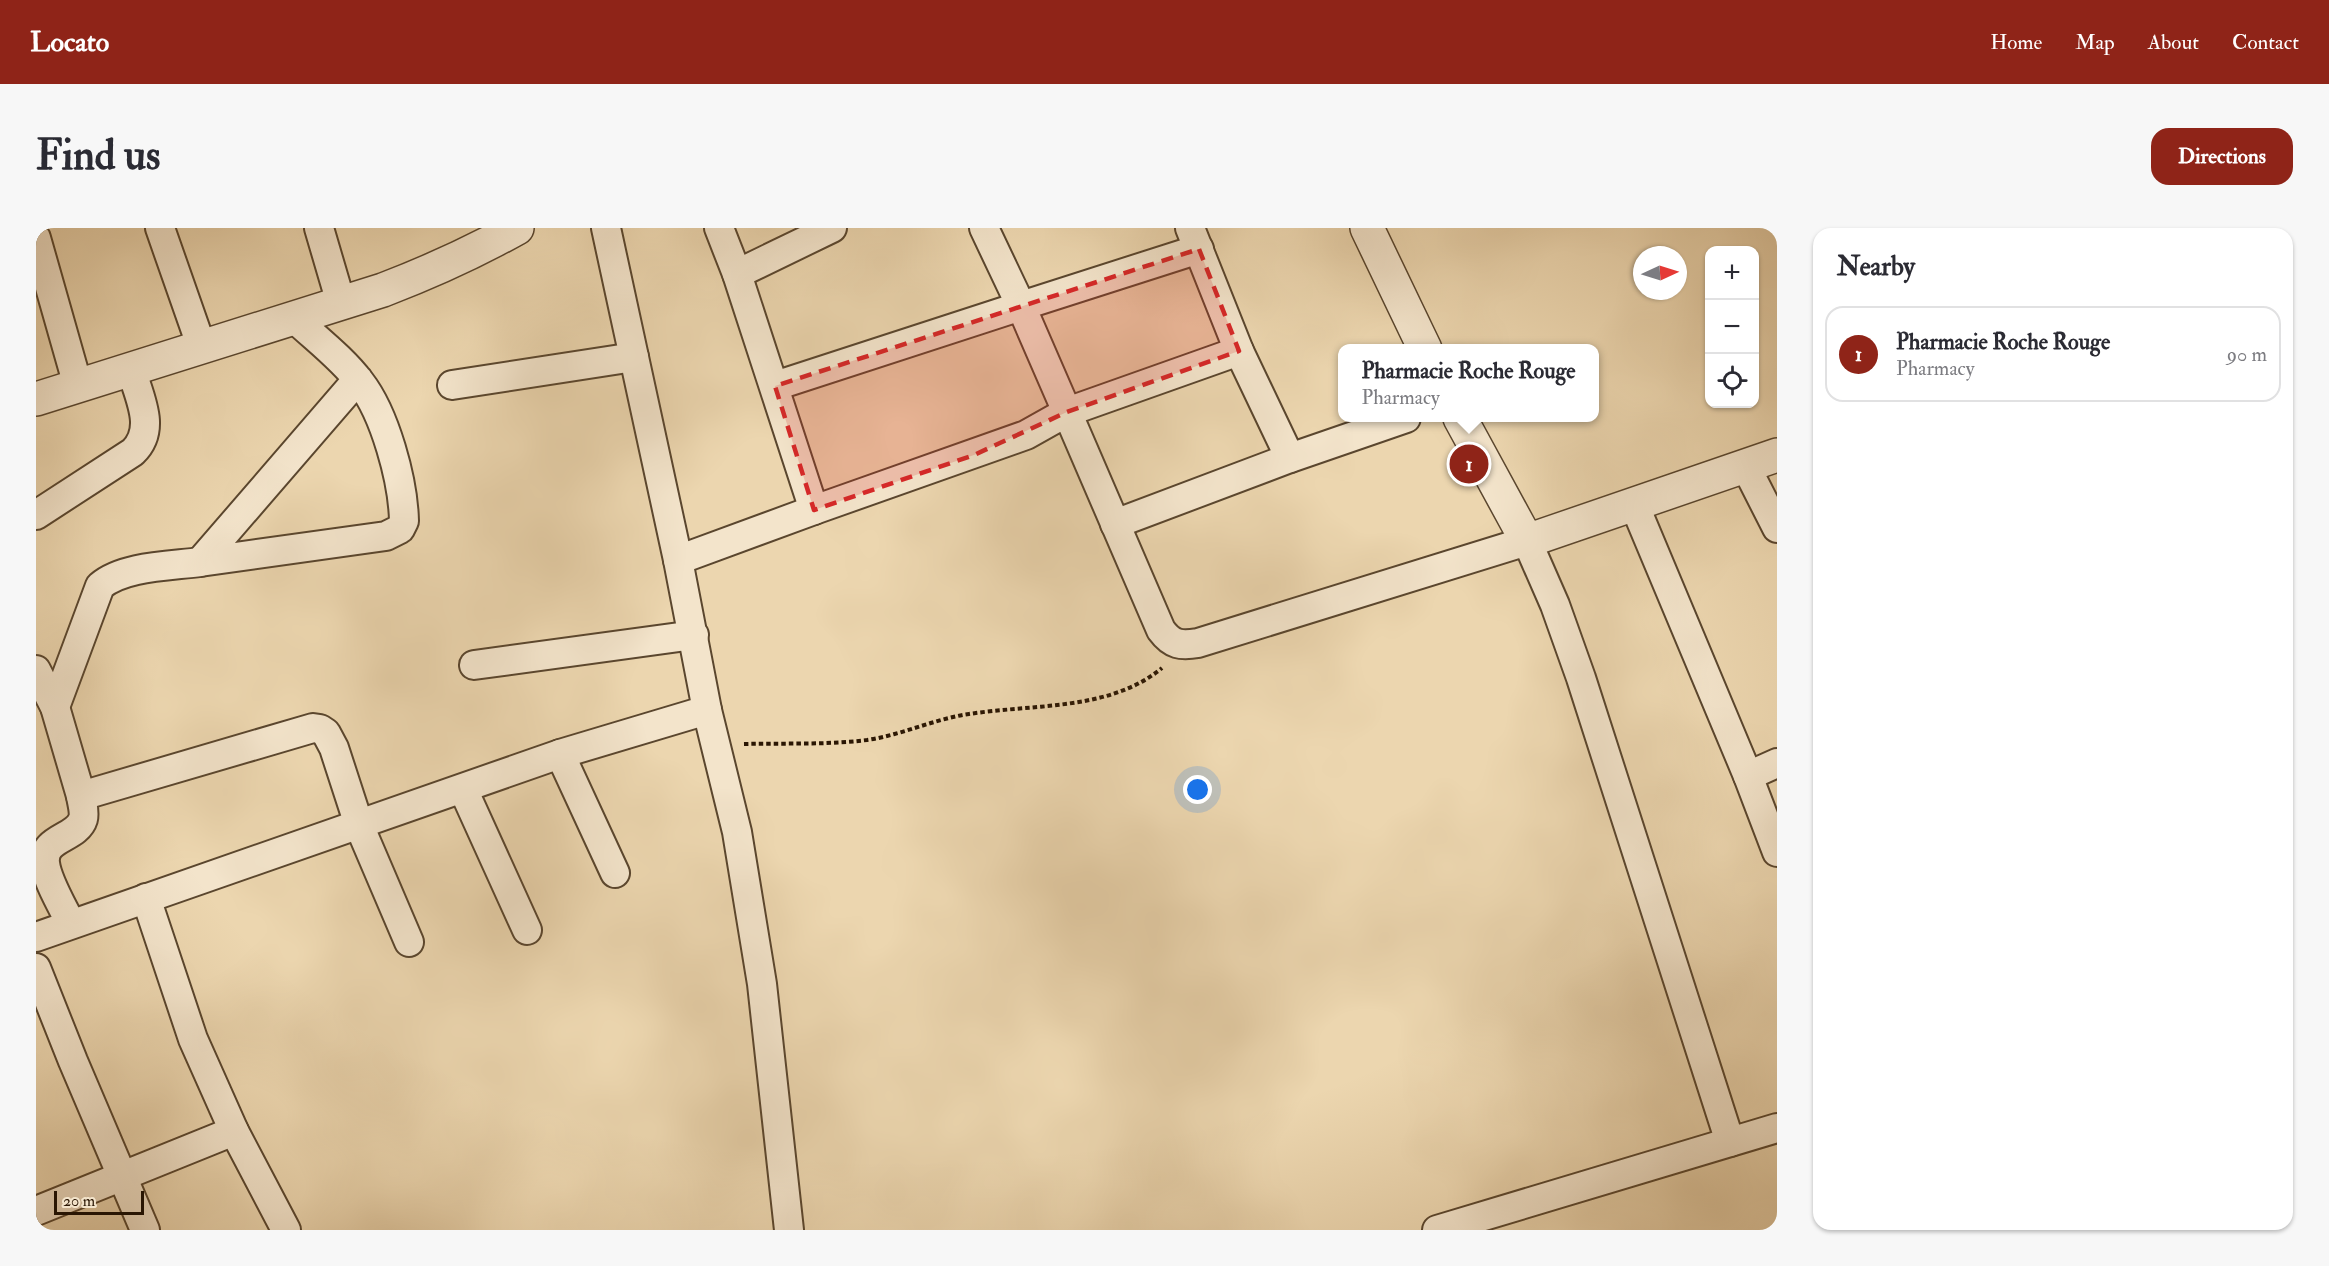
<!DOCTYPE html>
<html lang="en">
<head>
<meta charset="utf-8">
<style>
  :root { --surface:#fff; --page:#f7f7f7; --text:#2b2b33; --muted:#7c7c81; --line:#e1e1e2; --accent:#8f2418 }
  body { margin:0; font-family:"IM FELL Double Pica",serif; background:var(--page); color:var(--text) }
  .controls { position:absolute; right:18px; top:18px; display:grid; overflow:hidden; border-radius:12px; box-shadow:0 2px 4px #0004 }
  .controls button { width:54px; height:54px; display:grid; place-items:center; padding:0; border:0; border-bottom:2px solid var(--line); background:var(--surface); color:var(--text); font:30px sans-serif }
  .compass { position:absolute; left:1597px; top:18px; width:54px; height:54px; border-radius:50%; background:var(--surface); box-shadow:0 2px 4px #0004; rotate:86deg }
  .scale { position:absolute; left:18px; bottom:15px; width:90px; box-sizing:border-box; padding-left:6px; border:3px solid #2a1603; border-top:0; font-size:16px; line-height:21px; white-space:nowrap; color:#2a1603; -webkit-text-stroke:4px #f3e4cb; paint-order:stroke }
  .you { position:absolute; left:1162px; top:562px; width:21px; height:21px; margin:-15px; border:4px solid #fff; border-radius:50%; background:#1a73e8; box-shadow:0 0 0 9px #1a73e833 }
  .badge { display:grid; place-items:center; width:39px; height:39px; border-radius:50%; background:var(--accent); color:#fff; font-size:20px; font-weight:700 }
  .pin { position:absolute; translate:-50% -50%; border:3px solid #fff; box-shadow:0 2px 6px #0006 }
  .popup { position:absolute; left:1302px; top:116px; width:261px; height:78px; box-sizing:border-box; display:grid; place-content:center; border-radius:12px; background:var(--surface); filter:drop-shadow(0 2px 4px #0005); font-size:20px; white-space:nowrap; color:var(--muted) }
  .popup b { font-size:22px; color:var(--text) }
  .popup::after { content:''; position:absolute; left:50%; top:100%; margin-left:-12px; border:12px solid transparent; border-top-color:var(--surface) }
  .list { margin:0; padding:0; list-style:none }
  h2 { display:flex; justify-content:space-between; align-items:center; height:78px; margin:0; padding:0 24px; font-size:26px }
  h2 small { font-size:20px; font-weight:400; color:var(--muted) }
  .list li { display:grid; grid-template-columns:39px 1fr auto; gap:18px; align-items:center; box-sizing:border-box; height:96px; margin:0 12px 12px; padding:0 12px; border:2px solid var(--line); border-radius:18px }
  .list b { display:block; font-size:22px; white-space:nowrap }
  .list p { margin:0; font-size:20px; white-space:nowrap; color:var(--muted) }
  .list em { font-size:20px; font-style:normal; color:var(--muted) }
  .icon { flex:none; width:33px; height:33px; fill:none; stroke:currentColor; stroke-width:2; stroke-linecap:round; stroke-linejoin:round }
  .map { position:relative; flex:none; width:1741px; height:1002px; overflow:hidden; border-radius:18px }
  header { display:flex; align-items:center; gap:36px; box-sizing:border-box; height:84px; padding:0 30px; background:var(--accent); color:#fff }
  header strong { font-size:28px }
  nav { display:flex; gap:33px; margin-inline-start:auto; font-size:21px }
  .intro { display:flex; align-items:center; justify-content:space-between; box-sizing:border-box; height:144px; padding:0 36px }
  h1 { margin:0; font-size:42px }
  .button { padding:15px 27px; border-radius:18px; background:var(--accent); color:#fff; font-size:21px; font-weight:700 }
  main { display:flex; gap:36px; padding:0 36px }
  aside { flex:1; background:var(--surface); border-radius:18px; box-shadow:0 2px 4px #0004 }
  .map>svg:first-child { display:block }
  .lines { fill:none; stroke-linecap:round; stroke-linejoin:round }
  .minor-casing { stroke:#5a462e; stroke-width:32 }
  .tertiary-casing { stroke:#5a462e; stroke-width:36 }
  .path { stroke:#2a1603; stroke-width:4; stroke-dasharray:4.5 3; stroke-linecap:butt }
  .minor { stroke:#f3e4cb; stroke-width:28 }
  .tertiary { stroke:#f3e4cb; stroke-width:33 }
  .marked { fill:#d62828; fill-opacity:0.2; stroke:#d62828; stroke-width:4.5; stroke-dasharray:12 8; stroke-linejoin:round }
</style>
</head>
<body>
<header>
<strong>Locato</strong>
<nav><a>Home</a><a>Map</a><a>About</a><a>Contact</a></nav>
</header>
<div class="intro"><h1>Find us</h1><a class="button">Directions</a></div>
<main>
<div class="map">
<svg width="1741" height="1002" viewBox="0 0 1741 1002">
  <rect width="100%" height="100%" fill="#ecd6af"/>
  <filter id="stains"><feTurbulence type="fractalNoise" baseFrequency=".00333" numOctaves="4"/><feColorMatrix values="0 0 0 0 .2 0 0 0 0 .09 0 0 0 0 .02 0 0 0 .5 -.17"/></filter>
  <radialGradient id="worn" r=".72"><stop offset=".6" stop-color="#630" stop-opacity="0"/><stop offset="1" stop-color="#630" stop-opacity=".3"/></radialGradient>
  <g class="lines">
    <defs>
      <g id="minor">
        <polyline points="124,0 166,120"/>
        <polyline points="283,0 305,75"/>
        <polyline points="570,0 642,332 778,282"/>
        <path d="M683,0l18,46 77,236 212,-75 41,-23 94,218c11,15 20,16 37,13l329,-102 28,64 26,73 149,464"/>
        <polyline points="1154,0 1203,123 1254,230 1370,190"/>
        <polyline points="0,10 42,158"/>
        <polyline points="1163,21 985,78 1031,184 1203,123"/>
        <polyline points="701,46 796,0"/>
        <path d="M258,90c21,20 48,40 66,64 25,32 43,98 44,139l-4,8 -14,7 -186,26 158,-183"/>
        <polyline points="416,157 598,129"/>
        <polyline points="739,158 985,78 948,0"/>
        <polyline points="1709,237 1741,300"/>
        <polyline points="1598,276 1712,548 1741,624"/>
        <path d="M0,287l97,-63c24,-23 6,-55 -2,-83"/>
        <polyline points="1079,296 1254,230"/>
        <polyline points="438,437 658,407"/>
        <polyline points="0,442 19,479 45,568"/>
        <path d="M19,479l45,-121c23,-20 70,-20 100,-24"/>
        <polyline points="671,482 701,604 726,756 753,1002"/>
        <polyline points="524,526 579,645"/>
        <polyline points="1712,548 1741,535"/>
        <polyline points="427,561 491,702"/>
        <polyline points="110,670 157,811 198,903 250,1002"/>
        <path d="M35,696c-8,-17 -24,-43 -26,-61 -3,-26 32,-24 38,-44 2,-7 -1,-16 -2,-23l232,-68 7,1 6,4 8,15 25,77 50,117"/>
        <polyline points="0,709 524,526 671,482 642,332"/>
        <polyline points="0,740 37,833 109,1002"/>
        <polyline points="0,983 198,903"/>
        <polyline points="1401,1002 1741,900"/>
      </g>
      <g id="tertiary">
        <polyline points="1331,0 1389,121"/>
        <path d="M0,171l347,-109c47,-18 91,-38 134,-62"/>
        <polyline points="1424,190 1491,313 1741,227"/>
      </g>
    </defs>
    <use href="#minor" class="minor-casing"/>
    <use href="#tertiary" class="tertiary-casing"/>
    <path class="path" d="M708,516c40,-1 83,1 123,-4 35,-5 67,-21 102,-26 64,-10 141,-3 193,-46"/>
    <use href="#minor" class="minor"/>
    <use href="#tertiary" class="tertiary"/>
  </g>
  <path class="marked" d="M1163,21l40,102 -172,61 -93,43 -160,55 -39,-124z"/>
  <rect width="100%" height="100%" filter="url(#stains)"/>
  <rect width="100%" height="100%" fill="url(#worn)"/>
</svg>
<div class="controls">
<button>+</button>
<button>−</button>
<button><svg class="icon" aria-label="locate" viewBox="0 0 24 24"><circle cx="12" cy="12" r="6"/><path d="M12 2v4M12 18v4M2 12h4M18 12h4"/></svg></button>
</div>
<svg class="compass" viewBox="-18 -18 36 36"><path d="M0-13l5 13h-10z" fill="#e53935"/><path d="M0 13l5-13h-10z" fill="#7c7c81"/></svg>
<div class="scale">20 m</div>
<div class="you"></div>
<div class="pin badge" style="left:1433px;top:236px">1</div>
<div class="popup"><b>Pharmacie Roche Rouge</b>Pharmacy</div>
</div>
<aside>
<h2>Nearby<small></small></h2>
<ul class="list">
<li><span class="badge">1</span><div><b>Pharmacie Roche Rouge</b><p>Pharmacy</p></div><em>90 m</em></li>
</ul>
</aside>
</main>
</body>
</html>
